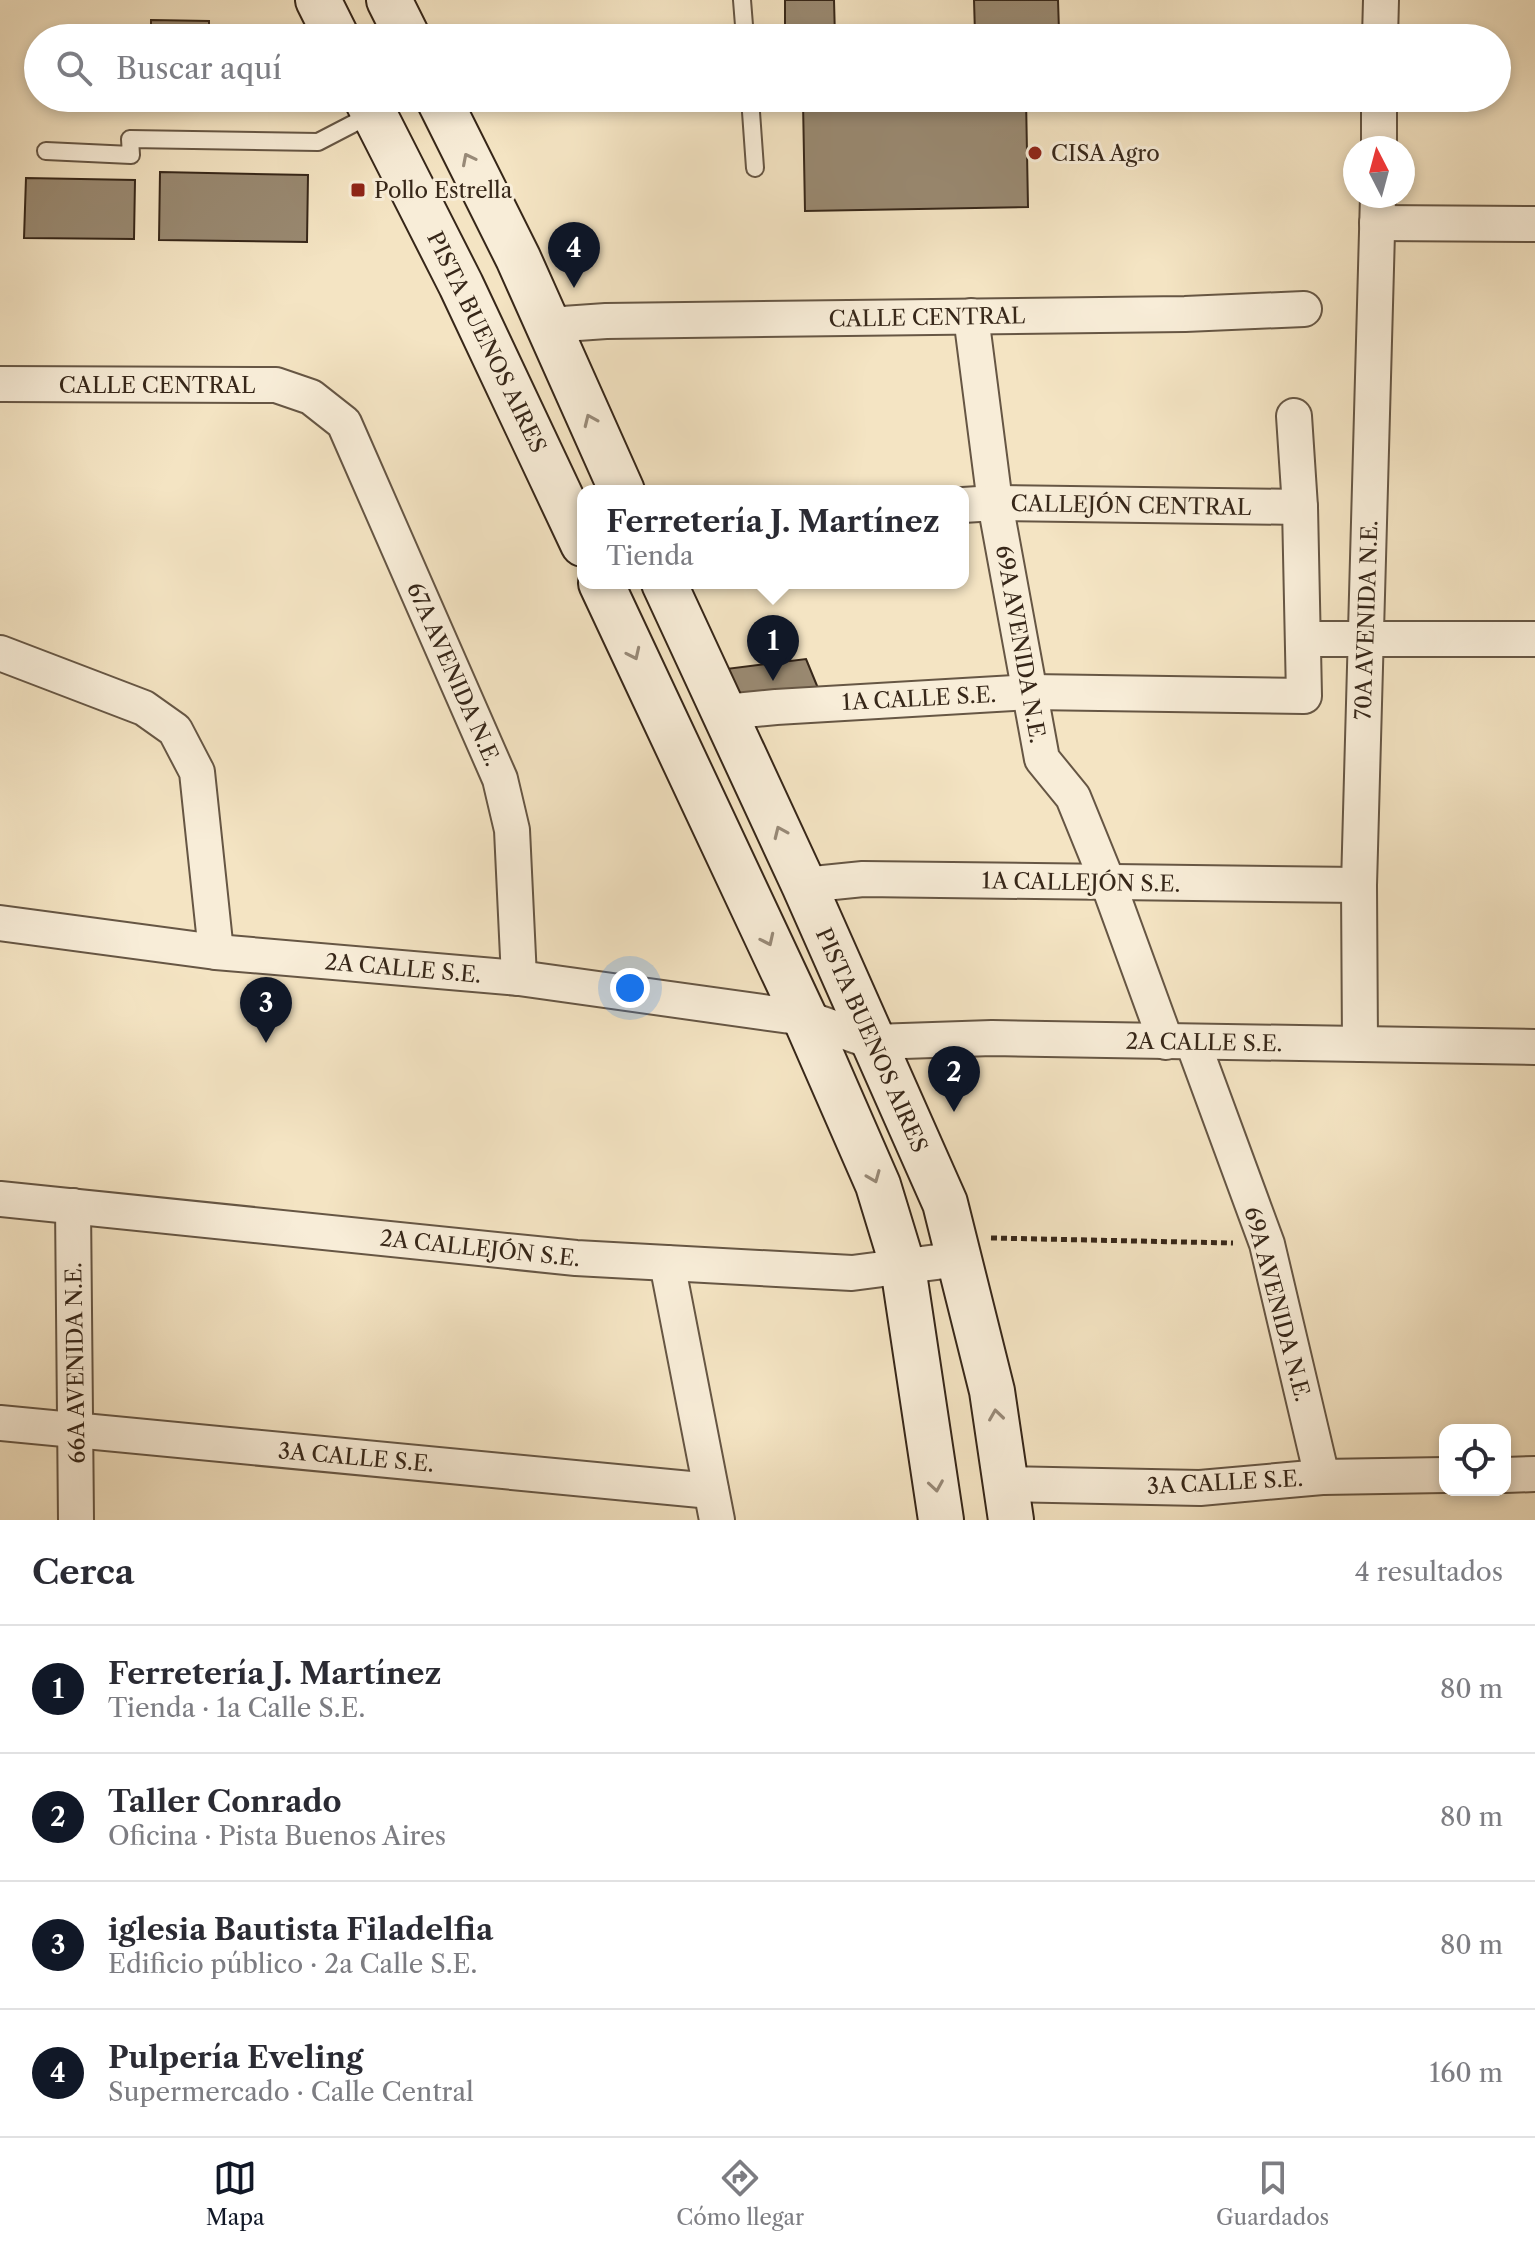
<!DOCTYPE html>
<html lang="es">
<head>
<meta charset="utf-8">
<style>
  :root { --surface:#fff; --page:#f2f2f3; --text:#2b2b33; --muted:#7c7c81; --line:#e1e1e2; --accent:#111827 }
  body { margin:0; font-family:"Libre Caslon Text",serif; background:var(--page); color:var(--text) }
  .controls { position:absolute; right:24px; bottom:24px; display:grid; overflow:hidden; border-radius:16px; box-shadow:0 4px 12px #0003 }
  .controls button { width:72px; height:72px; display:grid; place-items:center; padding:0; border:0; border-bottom:2px solid var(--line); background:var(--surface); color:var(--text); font:40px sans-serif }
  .compass { position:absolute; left:1343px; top:136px; width:72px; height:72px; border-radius:50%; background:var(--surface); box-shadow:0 4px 12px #0003; rotate:354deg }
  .you { position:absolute; left:630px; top:988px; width:28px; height:28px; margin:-20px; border:6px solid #fff; border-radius:50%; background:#1a73e8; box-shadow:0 0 0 12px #1a73e833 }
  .badge { display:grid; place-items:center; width:52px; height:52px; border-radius:50%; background:var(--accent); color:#fff; font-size:26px; font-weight:700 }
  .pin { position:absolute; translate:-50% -66px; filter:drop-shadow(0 2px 4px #0008) }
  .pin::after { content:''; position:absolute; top:42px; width:28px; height:24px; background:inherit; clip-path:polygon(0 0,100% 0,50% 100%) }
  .popup { position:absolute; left:577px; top:485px; width:392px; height:104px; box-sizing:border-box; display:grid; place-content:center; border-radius:16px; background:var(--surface); filter:drop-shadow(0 2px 6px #0005); font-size:26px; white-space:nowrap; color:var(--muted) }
  .popup b { font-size:30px; color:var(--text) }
  .popup::after { content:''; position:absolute; left:50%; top:100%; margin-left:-16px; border:16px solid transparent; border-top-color:var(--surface) }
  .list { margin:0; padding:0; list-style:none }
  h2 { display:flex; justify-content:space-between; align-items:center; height:104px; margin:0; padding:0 32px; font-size:34px }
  h2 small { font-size:26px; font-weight:400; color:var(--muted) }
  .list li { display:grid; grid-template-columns:52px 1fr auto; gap:24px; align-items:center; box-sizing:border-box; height:128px; padding:0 32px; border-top:2px solid var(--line) }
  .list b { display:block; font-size:30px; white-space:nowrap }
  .list p { margin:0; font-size:26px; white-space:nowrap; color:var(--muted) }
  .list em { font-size:26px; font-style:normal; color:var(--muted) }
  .icon { flex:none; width:44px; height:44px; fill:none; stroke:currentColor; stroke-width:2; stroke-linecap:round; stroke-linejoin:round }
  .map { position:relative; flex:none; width:1535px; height:1520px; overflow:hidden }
  .search { position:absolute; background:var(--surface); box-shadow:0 4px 12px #0003; left:24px; right:24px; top:24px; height:88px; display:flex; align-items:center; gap:20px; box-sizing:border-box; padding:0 28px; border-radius:44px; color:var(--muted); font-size:30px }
  .sheet { height:616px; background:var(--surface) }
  nav { display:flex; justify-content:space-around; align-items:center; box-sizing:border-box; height:112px; border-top:2px solid var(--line); background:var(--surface); font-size:22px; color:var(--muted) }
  nav a { display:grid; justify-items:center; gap:4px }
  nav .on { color:var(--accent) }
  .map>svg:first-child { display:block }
  .building { fill:#998971; stroke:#372719; stroke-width:2 }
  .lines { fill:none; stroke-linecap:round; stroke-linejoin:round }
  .lane-casing { stroke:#665644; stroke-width:20 }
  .street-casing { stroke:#665644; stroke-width:38 }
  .secondary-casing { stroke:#372719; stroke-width:48 }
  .path { stroke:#372719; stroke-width:5; stroke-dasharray:6 4; stroke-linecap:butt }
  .lane { stroke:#f8edd8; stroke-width:16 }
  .street { stroke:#f8edd8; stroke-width:34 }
  .secondary { stroke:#f8edd8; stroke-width:44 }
  .oneway { stroke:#988a78 }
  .poi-dot { fill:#8f2418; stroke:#f8edd8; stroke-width:3 }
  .labels { text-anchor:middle; stroke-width:6; stroke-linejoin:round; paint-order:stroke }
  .poi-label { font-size:22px; fill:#372719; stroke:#f8edd8; text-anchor:start }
  .street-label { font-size:22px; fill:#372719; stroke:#f8edd8 }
</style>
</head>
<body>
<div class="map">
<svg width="1535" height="1520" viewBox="0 0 1535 1520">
  <rect width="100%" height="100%" fill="#f4e4c3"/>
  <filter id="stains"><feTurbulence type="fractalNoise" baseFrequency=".0025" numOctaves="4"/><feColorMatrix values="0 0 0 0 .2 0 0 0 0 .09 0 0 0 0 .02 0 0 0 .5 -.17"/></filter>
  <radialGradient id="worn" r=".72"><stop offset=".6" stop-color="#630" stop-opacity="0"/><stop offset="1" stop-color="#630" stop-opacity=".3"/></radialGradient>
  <g class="building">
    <polygon points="785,0 834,0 835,38 785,38"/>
    <polygon points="974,0 1058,0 1059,31 975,34"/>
    <polygon points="151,20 209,21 209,38 151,38"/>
    <polygon points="1026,98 1028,207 805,211 803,102"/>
    <polygon points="160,172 308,175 307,242 159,240"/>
    <polygon points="26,178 135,180 134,239 24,238"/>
    <polygon points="806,659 820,693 742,702 726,669"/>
  </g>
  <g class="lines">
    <defs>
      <g id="lane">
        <polyline points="742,0 745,38"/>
        <polyline points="750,98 755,168"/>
        <polyline points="46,151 131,155 130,139 318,142 372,114"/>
      </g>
      <g id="street">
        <polyline points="1380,38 1381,0"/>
        <polyline points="1379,148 1379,98"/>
        <polyline points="1377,223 1535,224"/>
        <polyline points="971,316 995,503 1042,759 1073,797 1108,883 1166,1042"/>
        <polyline points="549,325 606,321 1185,314 1304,309"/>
        <polyline points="0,384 276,385 311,397 344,423 500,779 512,830 519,978"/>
        <polyline points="963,505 995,503 1300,507"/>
        <polyline points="1303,639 1535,639"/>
        <polyline points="0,653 144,708 175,730 197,772 216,952"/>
        <polyline points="725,712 776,707 1031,692 1304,696 1300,507 1294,416"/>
        <polyline points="804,885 863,879 1359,885"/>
        <polyline points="0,923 216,952 519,978 805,1018 874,1042 992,1038 1535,1047"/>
        <polyline points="1193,1043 1267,1244 1322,1477"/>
        <polyline points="1360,1044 1359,885 1378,196"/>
        <polyline points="0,1199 576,1258 852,1273 960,1259"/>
        <polyline points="73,1206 76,1520"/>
        <polyline points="667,1263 717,1520"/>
        <polyline points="0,1423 711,1491"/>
        <polyline points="1505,1475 1535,1474"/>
        <polyline points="1006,1484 1200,1488 1322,1477 1445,1475"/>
      </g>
      <g id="secondary">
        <polyline points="318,0 337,38"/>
        <polyline points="389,0 408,38"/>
        <polyline points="366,98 461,285 583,544"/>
        <polyline points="438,98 518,258 622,491"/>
        <polyline points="601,583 805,1018 878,1185 903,1267 941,1520"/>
        <polyline points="664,583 804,885 945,1203 992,1391 1011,1520"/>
      </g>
    </defs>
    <use href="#lane" class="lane-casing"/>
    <use href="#street" class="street-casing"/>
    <use href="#secondary" class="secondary-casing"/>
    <polyline class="path" points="991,1238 1233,1243"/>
    <use href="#lane" class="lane"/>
    <use href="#street" class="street"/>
    <use href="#secondary" class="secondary"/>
  </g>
  <defs><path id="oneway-chevron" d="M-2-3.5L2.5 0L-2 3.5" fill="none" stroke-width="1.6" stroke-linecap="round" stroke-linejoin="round" transform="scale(2)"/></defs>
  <g class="oneway">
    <use href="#oneway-chevron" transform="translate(468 159) rotate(-117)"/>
    <use href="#oneway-chevron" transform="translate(590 420) rotate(-114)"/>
    <use href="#oneway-chevron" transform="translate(634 654) rotate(65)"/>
    <use href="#oneway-chevron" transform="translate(780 832) rotate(-114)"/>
    <use href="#oneway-chevron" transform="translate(768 940) rotate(65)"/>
    <use href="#oneway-chevron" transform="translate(874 1177) rotate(68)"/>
    <use href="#oneway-chevron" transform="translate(996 1415) rotate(-98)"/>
    <use href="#oneway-chevron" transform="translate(936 1486) rotate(81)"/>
  </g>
  <g class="poi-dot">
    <circle cx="1035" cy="153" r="8"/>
    <rect x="350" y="182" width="16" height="16" rx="4"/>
  </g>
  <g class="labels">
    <g class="poi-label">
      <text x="1051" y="161">CISA Agro</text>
      <text x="374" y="198">Pollo Estrella</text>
    </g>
    <g class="street-label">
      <text transform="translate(927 317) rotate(-1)" y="8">CALLE CENTRAL</text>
      <text transform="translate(487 342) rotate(64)" y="8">PISTA BUENOS AIRES</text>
      <text x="157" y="393">CALLE CENTRAL</text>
      <text transform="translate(1131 505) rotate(1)" y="8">CALLEJÓN CENTRAL</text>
      <text transform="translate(1366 620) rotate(-88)" y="8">70A AVENIDA N.E.</text>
      <text transform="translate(1021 644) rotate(80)" y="8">69A AVENIDA N.E.</text>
      <text transform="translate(454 674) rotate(66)" y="8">67A AVENIDA N.E.</text>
      <text transform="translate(919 698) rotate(-3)" y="8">1A CALLE S.E.</text>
      <text transform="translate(1081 882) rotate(1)" y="8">1A CALLEJÓN S.E.</text>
      <text transform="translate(403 968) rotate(5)" y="8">2A CALLE S.E.</text>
      <text transform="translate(872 1040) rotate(66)" y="8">PISTA BUENOS AIRES</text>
      <text transform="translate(1204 1042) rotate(1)" y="8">2A CALLE S.E.</text>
      <text transform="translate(480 1248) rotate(6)" y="8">2A CALLEJÓN S.E.</text>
      <text transform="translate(1278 1304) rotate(75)" y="8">69A AVENIDA N.E.</text>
      <text transform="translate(75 1363) rotate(-91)" y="8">66A AVENIDA N.E.</text>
      <text transform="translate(356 1457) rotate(5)" y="8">3A CALLE S.E.</text>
      <text transform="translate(1225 1482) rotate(-3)" y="8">3A CALLE S.E.</text>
    </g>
  </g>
  <rect width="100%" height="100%" filter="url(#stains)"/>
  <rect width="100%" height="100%" fill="url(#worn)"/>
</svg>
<div class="controls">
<button><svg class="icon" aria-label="locate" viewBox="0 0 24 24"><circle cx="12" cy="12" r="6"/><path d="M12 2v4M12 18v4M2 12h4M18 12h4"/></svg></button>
</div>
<svg class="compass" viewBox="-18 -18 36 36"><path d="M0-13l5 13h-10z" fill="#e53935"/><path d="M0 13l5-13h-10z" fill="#7c7c81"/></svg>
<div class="you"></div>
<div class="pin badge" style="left:773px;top:681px">1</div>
<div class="popup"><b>Ferretería J. Martínez</b>Tienda</div>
<div class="pin badge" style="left:954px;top:1112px">2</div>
<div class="pin badge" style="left:266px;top:1043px">3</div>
<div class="pin badge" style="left:574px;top:288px">4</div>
<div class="search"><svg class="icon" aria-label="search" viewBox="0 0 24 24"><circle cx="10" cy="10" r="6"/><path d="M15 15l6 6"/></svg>Buscar aquí</div>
</div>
<section class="sheet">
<h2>Cerca<small>4 resultados</small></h2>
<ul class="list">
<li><span class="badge">1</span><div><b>Ferretería J. Martínez</b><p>Tienda · 1a Calle S.E.</p></div><em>80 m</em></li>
<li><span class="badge">2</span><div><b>Taller Conrado</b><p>Oficina · Pista Buenos Aires</p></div><em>80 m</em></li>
<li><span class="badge">3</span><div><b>iglesia Bautista Filadelfia</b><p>Edificio público · 2a Calle S.E.</p></div><em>80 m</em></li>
<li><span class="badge">4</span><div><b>Pulpería Eveling</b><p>Supermercado · Calle Central</p></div><em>160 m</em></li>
</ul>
</section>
<nav>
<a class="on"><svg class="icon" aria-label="map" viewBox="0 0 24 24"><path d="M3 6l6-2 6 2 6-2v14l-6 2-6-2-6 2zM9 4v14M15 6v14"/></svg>Mapa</a>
<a><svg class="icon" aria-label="directions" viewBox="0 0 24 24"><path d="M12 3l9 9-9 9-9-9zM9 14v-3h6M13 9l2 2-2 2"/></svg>Cómo llegar</a>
<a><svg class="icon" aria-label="saved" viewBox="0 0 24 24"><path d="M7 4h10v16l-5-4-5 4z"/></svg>Guardados</a>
</nav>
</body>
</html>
